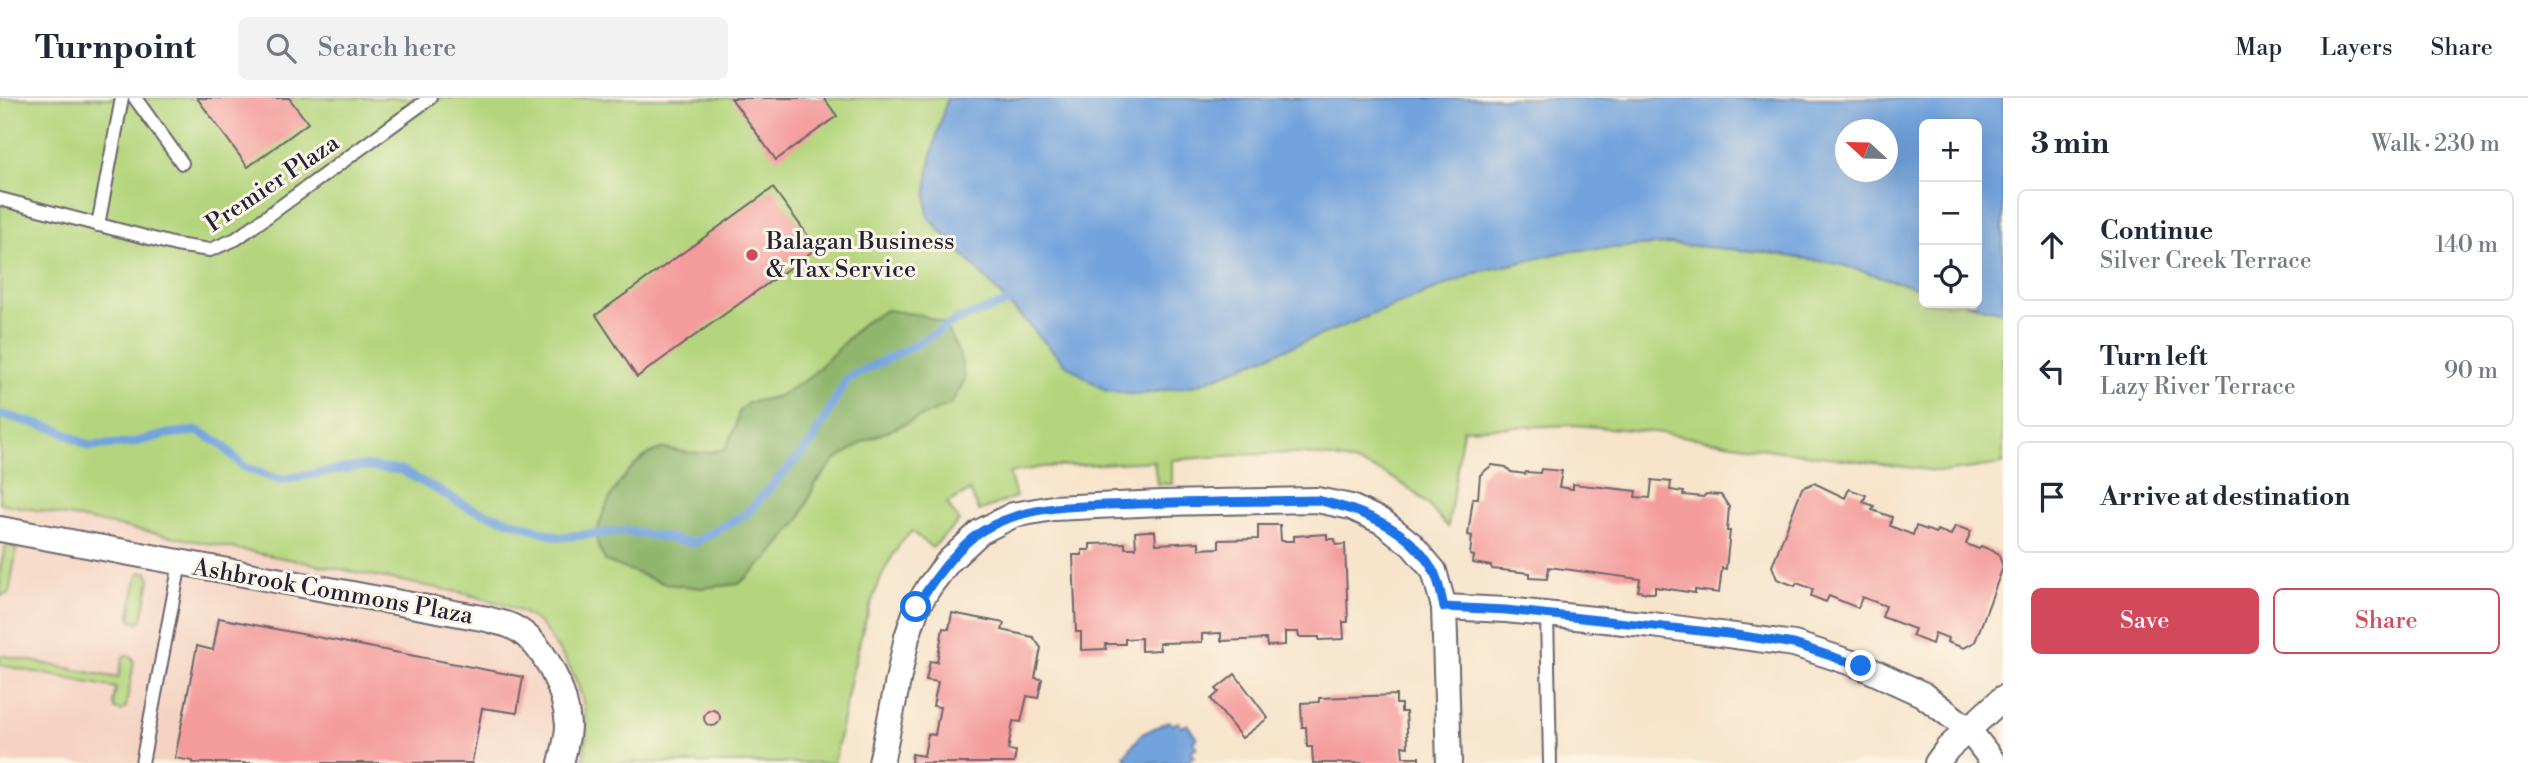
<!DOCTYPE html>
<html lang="en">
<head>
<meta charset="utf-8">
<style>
  :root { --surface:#fff; --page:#f2f2f3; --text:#1f2937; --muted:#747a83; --line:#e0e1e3; --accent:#d1495b }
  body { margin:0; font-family:"Libre Bodoni",serif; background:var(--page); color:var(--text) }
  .controls { position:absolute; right:21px; top:21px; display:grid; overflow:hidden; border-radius:10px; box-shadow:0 7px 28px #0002 }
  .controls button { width:63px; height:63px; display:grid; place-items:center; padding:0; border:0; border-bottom:2px solid var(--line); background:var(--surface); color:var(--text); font:35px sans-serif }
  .compass { position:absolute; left:1835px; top:21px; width:63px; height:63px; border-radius:50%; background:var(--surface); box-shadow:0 7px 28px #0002; rotate:292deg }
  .stop { position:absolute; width:21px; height:21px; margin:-16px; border:5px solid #1a73e8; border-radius:50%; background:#fff }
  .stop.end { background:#1a73e8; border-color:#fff; box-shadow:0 2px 7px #0008 }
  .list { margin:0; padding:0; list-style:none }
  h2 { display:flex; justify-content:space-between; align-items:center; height:91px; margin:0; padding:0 28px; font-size:30px }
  h2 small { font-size:23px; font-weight:400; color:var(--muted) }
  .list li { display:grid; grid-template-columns:46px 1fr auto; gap:21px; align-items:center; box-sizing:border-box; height:112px; margin:0 14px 14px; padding:0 14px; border:2px solid var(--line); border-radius:10px }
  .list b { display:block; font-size:26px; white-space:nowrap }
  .list p { margin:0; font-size:23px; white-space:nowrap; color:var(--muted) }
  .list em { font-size:23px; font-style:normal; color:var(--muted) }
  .actions { display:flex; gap:14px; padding:21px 28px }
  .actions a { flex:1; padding:16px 0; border:2px solid var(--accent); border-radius:10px; text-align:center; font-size:24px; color:var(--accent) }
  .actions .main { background:var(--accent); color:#fff }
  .icon { flex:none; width:38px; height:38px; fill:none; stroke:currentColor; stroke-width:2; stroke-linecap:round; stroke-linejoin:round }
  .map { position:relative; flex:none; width:2003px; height:665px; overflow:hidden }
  header { display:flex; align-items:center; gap:42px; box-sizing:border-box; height:98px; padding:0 35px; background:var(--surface); border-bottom:2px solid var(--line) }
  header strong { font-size:33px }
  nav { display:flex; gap:38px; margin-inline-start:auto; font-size:24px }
  .search { width:490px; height:63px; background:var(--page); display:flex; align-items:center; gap:18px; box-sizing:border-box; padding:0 24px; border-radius:10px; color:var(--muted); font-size:26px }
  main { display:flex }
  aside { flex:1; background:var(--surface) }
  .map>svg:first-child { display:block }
  .built { fill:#f5d3c2 }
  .green { fill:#b4d57d; stroke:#6b7c5c; stroke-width:2; fill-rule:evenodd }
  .forest { fill:#8fb66c; stroke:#586c54; stroke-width:2 }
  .water { fill:#72a3dd; stroke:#4a628c; stroke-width:2; fill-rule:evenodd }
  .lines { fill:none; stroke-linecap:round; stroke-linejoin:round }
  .stream { stroke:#72a3dd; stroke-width:9 }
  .building { fill:#f49d9c }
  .service-casing { stroke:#6d666d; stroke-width:16 }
  .minor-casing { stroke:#6d666d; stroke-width:28 }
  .service { stroke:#fff; stroke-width:12 }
  .minor { stroke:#fff; stroke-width:24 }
  .route { stroke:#1a73e8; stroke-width:9 }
  .poi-dot { fill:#d1495b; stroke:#fcf5e5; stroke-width:2.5 }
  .labels { text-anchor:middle; stroke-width:6; stroke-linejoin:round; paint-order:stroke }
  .street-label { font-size:24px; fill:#22223b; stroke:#fcf5e5 }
  .poi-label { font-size:24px; fill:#22223b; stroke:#fcf5e5; text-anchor:start }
</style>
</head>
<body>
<header>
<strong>Turnpoint</strong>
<div class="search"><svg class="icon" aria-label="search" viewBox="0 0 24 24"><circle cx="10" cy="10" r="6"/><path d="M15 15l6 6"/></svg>Search here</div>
<nav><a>Map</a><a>Layers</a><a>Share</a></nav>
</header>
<main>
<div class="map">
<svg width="2003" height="665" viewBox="0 0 2003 665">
  <rect width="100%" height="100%" fill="#fcf5e5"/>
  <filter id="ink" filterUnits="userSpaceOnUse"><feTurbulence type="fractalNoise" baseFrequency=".0143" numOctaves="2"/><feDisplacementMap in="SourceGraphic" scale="14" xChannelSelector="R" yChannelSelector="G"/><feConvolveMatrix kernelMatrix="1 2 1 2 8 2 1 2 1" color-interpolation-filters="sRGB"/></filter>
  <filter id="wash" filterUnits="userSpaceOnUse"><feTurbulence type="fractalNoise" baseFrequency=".00686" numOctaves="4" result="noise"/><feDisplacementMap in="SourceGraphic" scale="28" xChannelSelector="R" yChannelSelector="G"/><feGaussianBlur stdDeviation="1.57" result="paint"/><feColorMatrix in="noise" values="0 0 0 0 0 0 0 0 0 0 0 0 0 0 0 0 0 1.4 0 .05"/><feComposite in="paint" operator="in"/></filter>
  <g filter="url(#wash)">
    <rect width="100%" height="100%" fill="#f7e4cb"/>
    <polygon class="built" points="0,405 463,495 504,506 538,525 562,555 581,590 586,620 586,647 583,665 0,665"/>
    <g class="green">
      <path d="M0,0h2003v366l-59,8 -171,-22 -119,-18 -80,-7 -111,4 -15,98c-10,-11 -21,-24 -33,-34 -68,-55 -163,-38 -243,-33v24h-15l-3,-23 -112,6 -33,6 7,24 -37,14 -9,-20 -23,12 12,18 -27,27 -20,-17c-48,44 -64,168 -78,232h-251c9,-47 -1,-85 -31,-122 -4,-6 -8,-13 -13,-18 -21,-17 -51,-23 -76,-30l-463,-90zM1924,26h53v179h-53zM1846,32h42v42h-42z"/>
      <polygon points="10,447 16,451 16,455 9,495 1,498 0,470 5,450"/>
      <polygon points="141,474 147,474 150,481 142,521 138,525 132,523 130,517 137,479"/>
      <polygon points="0,557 118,580 123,559 125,557 131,558 134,564 126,609 122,613 115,611 113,605 116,590 0,567"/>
    </g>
    <path class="forest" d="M886,212l35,5 23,8 15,30 6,26 -14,25 -86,37 -30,19 -20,24 -15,35 -30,37 -31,28 -38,4 -36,-4 -60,-23c-2,-6 -8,-14 -8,-20 0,-31 33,-86 65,-92 5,-1 11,1 16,2 18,3 31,3 48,-3l10,-22 3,-15 9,-8 31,-7 31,-19 52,-53z"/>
    <g class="water">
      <path d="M947,0h1056v214l-40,-9h14v-179h-53v166l-86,-26 -75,-12 -93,-8 -101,7 -90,21 -283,113 -59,10 -31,-4 -41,-27 -137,-147c-6,-41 9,-80 19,-119zM1846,32h42v42h-42z"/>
      <polygon points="1169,623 1173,627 1178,624 1182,629 1187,626 1197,640 1193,644 1197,649 1191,653 1194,658 1186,665 1124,665 1127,662 1124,658 1142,636"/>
    </g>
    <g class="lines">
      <polyline class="stream" points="0,316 56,331 89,348 132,345 167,336 198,333 220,345 244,369 280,382 360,368 401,372 470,410 559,439 628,433 694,445 746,416 812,344 847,281 915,247 957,222 1009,204"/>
    </g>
    <g id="blocks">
      <g class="building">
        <polygon points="197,0 289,0 308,25 248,69"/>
        <polygon points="731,0 824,0 837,18 776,62"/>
        <polygon points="773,90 817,150 637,279 596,217"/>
        <polygon points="1492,367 1506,369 1511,374 1525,376 1526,374 1540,375 1541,371 1562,373 1559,389 1573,391 1573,386 1636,393 1635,399 1650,400 1652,382 1671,384 1670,392 1684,394 1683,397 1703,399 1706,396 1721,397 1729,409 1727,433 1730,433 1726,471 1722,470 1719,495 1695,492 1695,495 1655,489 1655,495 1648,495 1638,493 1640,481 1549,469 1547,481 1530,480 1530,475 1492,471 1491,468 1473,465 1474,458 1470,457 1472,438 1468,437 1473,400 1478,400 1480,377"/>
        <polygon points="1814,385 1845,400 1849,391 1866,397 1863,404 1874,408 1872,412 1892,419 1890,428 1913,437 1916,428 1936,435 1937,432 1951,437 1955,428 1971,433 1966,446 1979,451 1981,448 1998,455 2003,469 1975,544 1964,550 1947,544 1948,540 1935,535 1932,546 1912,538 1915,531 1882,519 1886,508 1862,499 1858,510 1829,498 1826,504 1811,498 1813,491 1797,485 1795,488 1777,481 1772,468 1802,390"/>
        <polygon points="1258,427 1280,427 1281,443 1294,443 1294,438 1327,436 1327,441 1335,441 1336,447 1345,446 1348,524 1343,524 1344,541 1319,542 1319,539 1299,539 1298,534 1285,534 1285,547 1267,548 1266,541 1221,543 1221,535 1202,536 1202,544 1159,545 1160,552 1141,553 1141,540 1125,541 1125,546 1105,546 1106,551 1081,552 1081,534 1076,534 1073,457 1082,457 1082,452 1090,452 1090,446 1125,445 1125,450 1136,450 1135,434 1148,433 1155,433 1156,446 1199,444 1199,451 1219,450 1219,442 1258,441"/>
        <polygon points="952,515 1004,525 1002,532 1033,539 1041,550 1035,580 1042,581 1038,600 1027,598 1021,624 1013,623 1008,652 1016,653 1014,665 911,665 912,656 924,658 928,636 935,637 940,609 933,608 938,584 926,582 930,563 937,564 943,530 949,531"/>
        <polygon points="219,520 523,579 517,615 482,610 472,665 193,665 193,663 175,660 197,548 213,552"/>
        <polygon points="1235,576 1268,620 1242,640 1211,601 1219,594 1216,591"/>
        <polygon points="1396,597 1396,606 1401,606 1401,614 1406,614 1408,649 1402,648 1403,659 1419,659 1419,665 1313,665 1312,649 1307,649 1306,629 1302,629 1301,605 1319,604 1319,600"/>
        <circle cx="712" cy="620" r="8"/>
      </g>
    </g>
  </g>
  <g filter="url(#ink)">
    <use href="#blocks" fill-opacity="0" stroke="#6d666d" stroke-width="2"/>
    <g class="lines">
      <defs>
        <g id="service">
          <polyline points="135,0 182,65"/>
          <polyline points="0,101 176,147 210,152 236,141 430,0"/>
          <polyline points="98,127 122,0"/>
          <polyline points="1547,516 1550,665"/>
          <polyline points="142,665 180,465"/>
        </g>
        <g id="minor">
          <path d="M0,431l487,90c8,3 19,4 26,8 32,16 53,65 55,98 0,12 -4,26 -7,38"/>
          <polyline points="1444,509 1506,512 1653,527 1794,546 1861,568 1922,596 1968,631 1994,665"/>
          <polyline points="881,665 907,539 917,509 929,489 948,464 980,434 1013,417 1053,410 1161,405 1317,402 1351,409 1383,424 1412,447 1434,473 1444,509 1449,665"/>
          <polyline points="1937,665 1948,650 2003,600"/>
        </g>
      </defs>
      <use href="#service" class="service-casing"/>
      <use href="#minor" class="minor-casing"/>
      <use href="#service" class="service"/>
      <use href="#minor" class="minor"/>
    </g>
  </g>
  <g class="lines" filter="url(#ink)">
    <path class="route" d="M916,509c16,-25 40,-60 66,-76 46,-28 103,-25 155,-27 60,-2 120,-3 180,-4 45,10 92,28 116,70 6,10 8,26 11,37l62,3 231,25 57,9 67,22"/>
  </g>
  <circle class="poi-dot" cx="752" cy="157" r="7"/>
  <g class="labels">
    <g class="street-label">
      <text transform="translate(272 85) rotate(-34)" y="8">Premier Plaza</text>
      <text transform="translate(333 493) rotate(10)" y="8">Ashbrook Commons Plaza</text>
    </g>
    <g class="poi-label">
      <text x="766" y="151">Balagan Business<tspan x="766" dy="28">&amp; Tax Service</tspan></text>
    </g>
  </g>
</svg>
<div class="controls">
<button>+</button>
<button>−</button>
<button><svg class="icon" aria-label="locate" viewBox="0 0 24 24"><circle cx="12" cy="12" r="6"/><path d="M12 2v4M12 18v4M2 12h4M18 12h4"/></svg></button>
</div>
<svg class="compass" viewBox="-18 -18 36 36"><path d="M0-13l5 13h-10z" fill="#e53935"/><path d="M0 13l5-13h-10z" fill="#747a83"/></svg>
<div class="stop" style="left:916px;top:509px"></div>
<div class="stop end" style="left:1861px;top:568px"></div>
</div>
<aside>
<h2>3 min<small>Walk · 230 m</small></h2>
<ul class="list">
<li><svg class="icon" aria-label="ahead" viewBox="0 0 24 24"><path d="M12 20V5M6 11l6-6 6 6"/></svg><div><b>Continue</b><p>Silver Creek Terrace</p></div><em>140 m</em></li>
<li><svg class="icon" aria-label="left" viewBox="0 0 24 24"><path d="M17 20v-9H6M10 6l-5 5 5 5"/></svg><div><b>Turn left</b><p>Lazy River Terrace</p></div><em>90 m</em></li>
<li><svg class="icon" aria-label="arrive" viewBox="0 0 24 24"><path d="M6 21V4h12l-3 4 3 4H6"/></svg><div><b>Arrive at destination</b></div></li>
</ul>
<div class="actions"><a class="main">Save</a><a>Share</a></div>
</aside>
</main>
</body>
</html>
